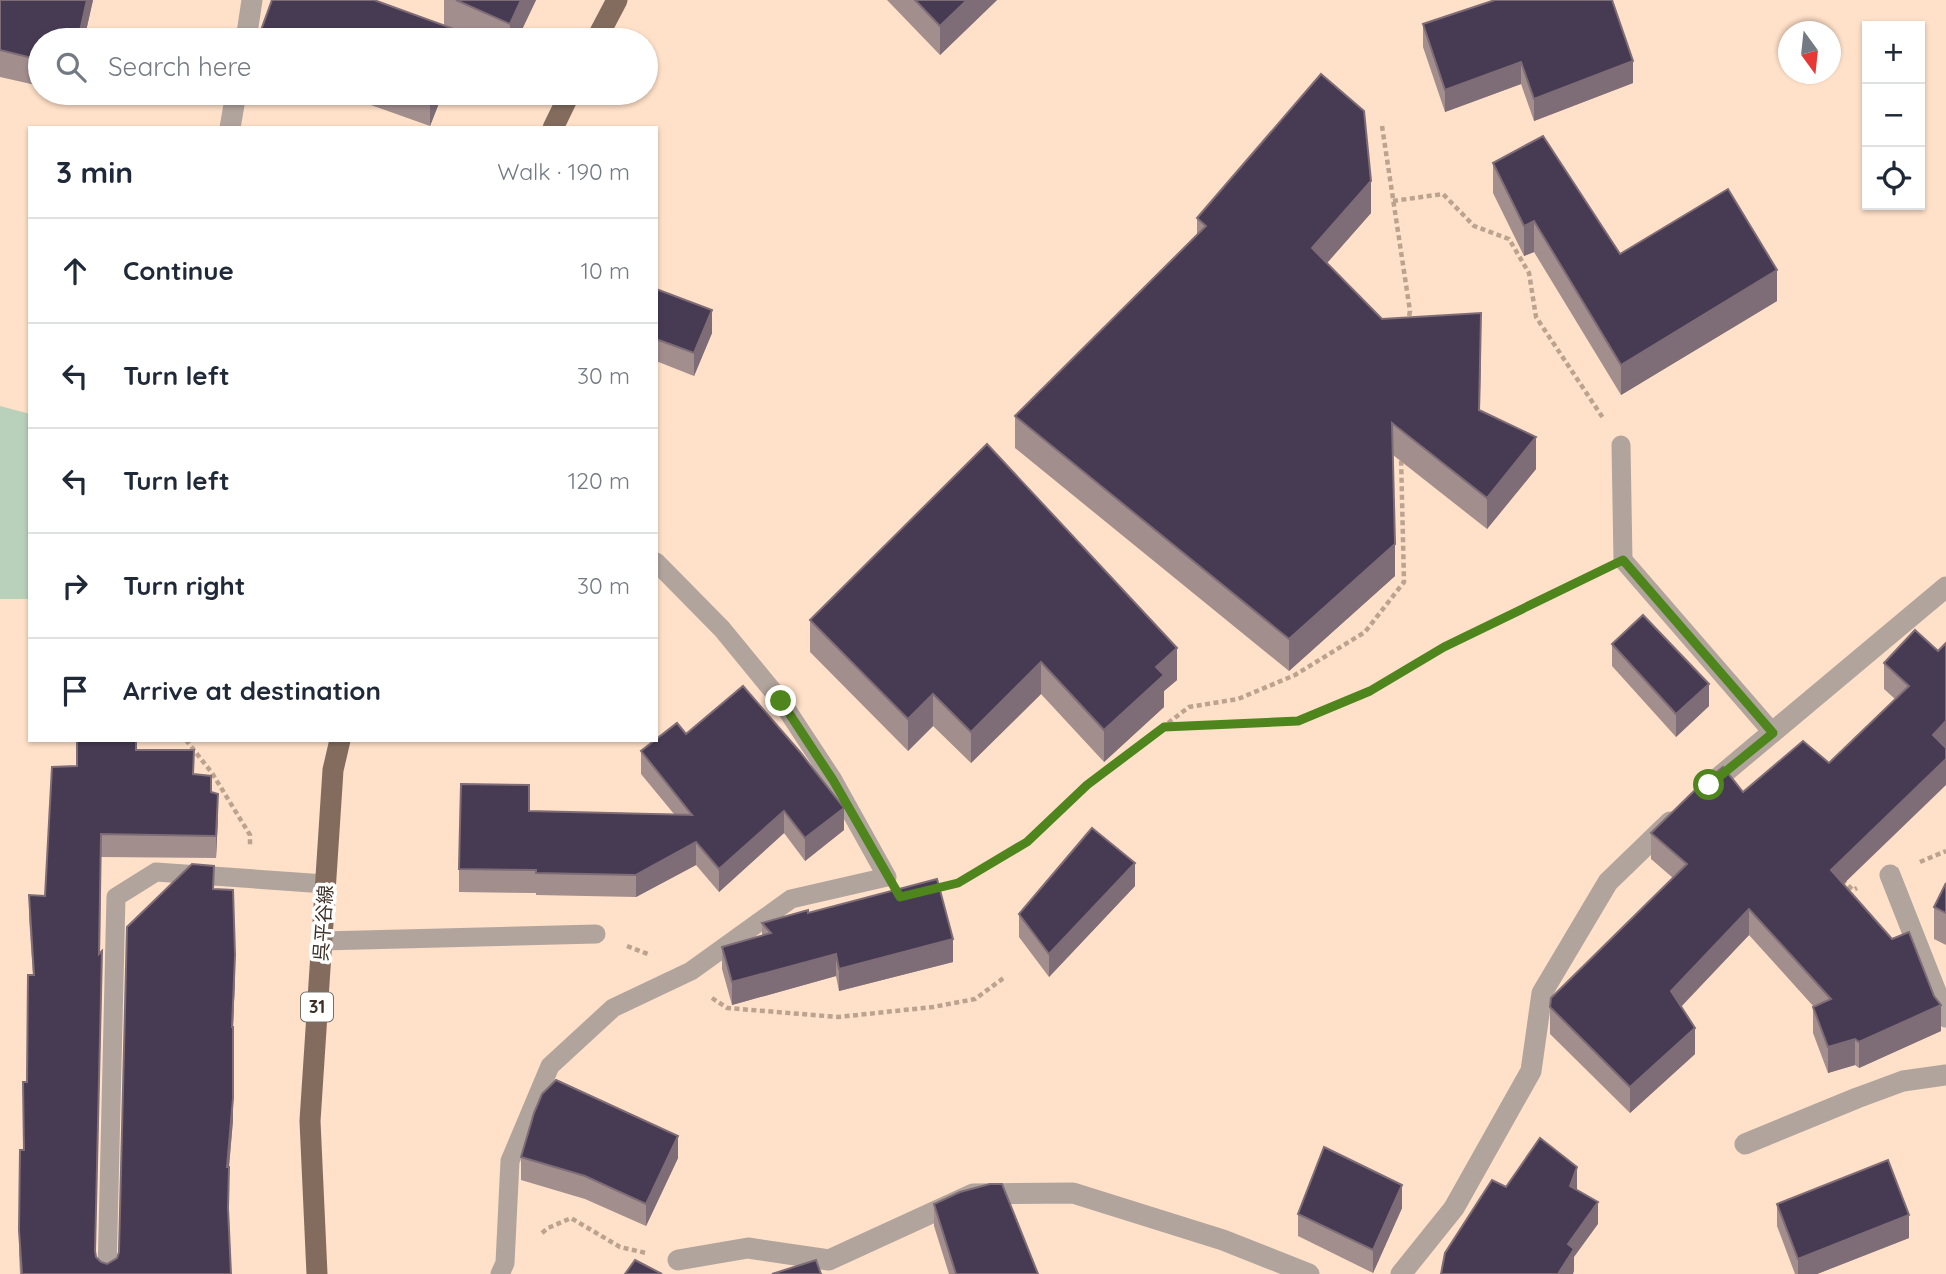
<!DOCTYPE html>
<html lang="en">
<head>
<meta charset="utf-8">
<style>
  :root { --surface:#fff; --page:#f6f6f7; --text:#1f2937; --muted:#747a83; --line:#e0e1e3 }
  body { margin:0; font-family:Quicksand,"Noto Sans JP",sans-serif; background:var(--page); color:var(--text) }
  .controls { position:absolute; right:21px; top:21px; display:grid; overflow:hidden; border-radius:0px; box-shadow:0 2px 5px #0004 }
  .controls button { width:63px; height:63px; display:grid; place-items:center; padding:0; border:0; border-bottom:2px solid var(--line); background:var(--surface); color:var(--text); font:35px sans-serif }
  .compass { position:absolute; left:1778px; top:21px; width:63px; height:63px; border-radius:50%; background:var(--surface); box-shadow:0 2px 5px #0004; rotate:165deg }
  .stop { position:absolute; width:21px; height:21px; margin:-16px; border:5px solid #4f851d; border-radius:50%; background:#fff }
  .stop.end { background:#4f851d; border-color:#fff; box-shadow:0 2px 7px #0008 }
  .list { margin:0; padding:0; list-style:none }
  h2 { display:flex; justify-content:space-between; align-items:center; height:91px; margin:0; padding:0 28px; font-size:30px }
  h2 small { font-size:23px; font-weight:400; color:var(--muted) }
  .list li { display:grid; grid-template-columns:46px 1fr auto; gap:21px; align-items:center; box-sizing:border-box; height:105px; padding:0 28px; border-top:2px solid var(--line) }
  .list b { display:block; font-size:26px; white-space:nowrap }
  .list em { font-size:23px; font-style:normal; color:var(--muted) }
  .icon { flex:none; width:38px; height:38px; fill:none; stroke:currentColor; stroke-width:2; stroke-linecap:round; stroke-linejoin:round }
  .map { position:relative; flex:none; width:1946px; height:1274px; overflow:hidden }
  .search { position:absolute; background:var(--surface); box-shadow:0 2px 5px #0004; left:28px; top:28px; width:630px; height:77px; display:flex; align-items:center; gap:18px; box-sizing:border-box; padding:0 24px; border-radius:38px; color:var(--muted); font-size:26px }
  .panel { position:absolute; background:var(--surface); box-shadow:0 2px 5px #0004; left:28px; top:126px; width:630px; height:616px; border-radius:0px }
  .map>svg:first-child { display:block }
  .green { fill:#b9d1bb }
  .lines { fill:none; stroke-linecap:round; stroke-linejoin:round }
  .path { stroke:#bba38f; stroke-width:4.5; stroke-dasharray:5 3.5; stroke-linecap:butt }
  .lane { stroke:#b1a49c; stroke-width:19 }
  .street { stroke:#b1a49c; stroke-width:21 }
  .primary { stroke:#836c5d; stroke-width:21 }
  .wall { fill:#a38e8e }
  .shaded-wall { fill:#7e6c76 }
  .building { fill:#473b53; stroke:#7e6c76; stroke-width:2 }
  .route { stroke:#4f851d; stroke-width:9 }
  .labels { text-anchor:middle; stroke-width:7; stroke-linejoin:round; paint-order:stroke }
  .shield { fill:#fff; stroke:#776f68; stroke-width:2 }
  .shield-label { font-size:18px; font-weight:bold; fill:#3d3127 }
  .street-label { font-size:19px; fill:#3d3127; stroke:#fff }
</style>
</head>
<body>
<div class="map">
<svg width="1946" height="1274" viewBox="0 0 1946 1274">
  <rect width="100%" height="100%" fill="#ffe0c8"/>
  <polygon class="green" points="0,406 30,414 30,599 0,599"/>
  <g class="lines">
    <g class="path">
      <polyline points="1382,126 1410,311 1408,322"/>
      <polyline points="1393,201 1443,194 1474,226 1509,239 1529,273 1536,317 1603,418"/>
      <polyline points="1166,727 1298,721 1370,691 1444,647 1594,574"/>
      <polyline points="186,740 212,773 250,835 250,846"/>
      <polyline points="1920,862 1946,851"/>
      <polyline points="1842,880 1853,890 1857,888"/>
      <polyline points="935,889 958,883 1027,842 1087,785 1189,707 1238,699 1295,675 1365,632 1404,582 1401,456"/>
      <polyline points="627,946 648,954"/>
      <polyline points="712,998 727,1008 838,1017 933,1007 975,999 1005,977"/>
      <polyline points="542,1233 548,1228 571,1218 620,1247 646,1253"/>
    </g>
    <g class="lane">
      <polyline points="1621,445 1623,560 1773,733"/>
      <polyline points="322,941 596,934"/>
      <polyline points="107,1274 116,897 156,872 325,884"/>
      <polyline points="500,1274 505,1263 510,1161 550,1066 613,1008 691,971 791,899 887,877 833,780 781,701 722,629 656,562"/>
    </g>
    <g class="street">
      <polyline points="246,40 252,0"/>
      <polyline points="230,128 236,93"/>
      <polyline points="1706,788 1946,587"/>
      <polyline points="1890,875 1946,1017"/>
      <polyline points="1745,1144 1857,1098 1903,1081 1946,1075"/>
      <polyline points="678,1260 748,1248 829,1260 973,1194 1073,1193 1223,1240 1309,1274"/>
      <polyline points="1401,1274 1454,1208 1531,1071 1542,993 1608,882 1670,822"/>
    </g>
    <g class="primary">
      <polyline points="596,40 617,0"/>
      <polyline points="553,128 570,93"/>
      <polyline points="317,1274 310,1121 333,770 340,740"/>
    </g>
  </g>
  <g class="wall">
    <polygon points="0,0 93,0 84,40 40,40 40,86 0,77"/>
    <polygon points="444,0 536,0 517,40 474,40 454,31 454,40 260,40 260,33 444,25"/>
    <polygon points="887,0 997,0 940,55"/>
    <polygon points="1423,24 1633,83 1534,121 1521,84 1445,112 1423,47"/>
    <polygon points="337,93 443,93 430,126"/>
    <polygon points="1493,163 1620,254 1777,301 1621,395 1534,252 1524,256 1493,193"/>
    <polygon points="1371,213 1327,263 1382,319 1481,345 1480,410 1536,469 1487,529 1393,455 1395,576 1289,671 1015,448 1015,416 1197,235 1197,218"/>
    <polygon points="656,289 712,333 694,376 656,361"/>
    <polygon points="810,620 1177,680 1164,691 1164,707 1104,762 1041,694 971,763 933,726 908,751 810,652"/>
    <polygon points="1612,644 1709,706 1676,737 1612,666"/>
    <polygon points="1938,651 1844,884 1941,1031 1859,1068 1855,1065 1828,1073 1813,1033 1813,1007 1814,1007 1749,935 1681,1007 1695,1054 1630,1113 1550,1034 1550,1007 1673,878 1651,859 1651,833 1743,792 1829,763 1895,699 1884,689 1884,663"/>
    <polygon points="686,734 844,830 805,861 784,833 719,892 696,865 636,897 536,895 536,893 459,892 459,869 529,811 674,814 641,774 641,751"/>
    <polygon points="137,740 137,750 194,774 211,792 218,817 216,858 101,857 100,954 102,974 95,1253 96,1257 101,1262 107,1264 117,1258 214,889 235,978 233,1027 233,1120 229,1167 229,1216 231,1274 20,1274 19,1253 20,1150 24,1150 33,975 29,918 29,895 45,896 77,766"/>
    <polygon points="1946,883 1946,945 1934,939 1934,907"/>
    <polygon points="1135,886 1049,977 1019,937 1019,914"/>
    <polygon points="808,913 953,962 839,991 836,976 732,1005 722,969 722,947 762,936 762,923"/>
    <polygon points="521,1157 678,1158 646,1226 585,1199 521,1180"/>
    <polygon points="934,1204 1038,1274 949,1274 934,1226"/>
    <polygon points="1777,1204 1909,1238 1817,1274 1795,1274 1777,1226"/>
    <polygon points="1402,1208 1373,1273 1298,1236 1298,1214"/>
  </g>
  <g class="shaded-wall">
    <polygon points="87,0 93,0 84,40 78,40"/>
    <polygon points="521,0 536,0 517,40 510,40 510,24"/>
    <polygon points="967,0 997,0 940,55 940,26"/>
    <polygon points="454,29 454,40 450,40"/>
    <polygon points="1633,61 1633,83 1534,121 1534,99"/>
    <polygon points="1521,62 1521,84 1445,112 1445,90"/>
    <polygon points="431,93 443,93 430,126 430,94"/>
    <polygon points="1371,181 1371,213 1312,280 1312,248"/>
    <polygon points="1534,221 1534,252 1524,256 1524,226"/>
    <polygon points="1777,270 1777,301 1621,395 1621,365"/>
    <polygon points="712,310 712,333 694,376 694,353"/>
    <polygon points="1481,313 1481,345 1479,442 1479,410"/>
    <polygon points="1536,437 1536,469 1487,529 1487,498"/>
    <polygon points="1395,544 1395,576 1289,671 1289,639"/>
    <polygon points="1177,648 1177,680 1164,691 1164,707 1104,762 1104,730 1156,667"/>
    <polygon points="1041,662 1041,694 971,763 971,732"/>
    <polygon points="1709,684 1709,706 1676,737 1676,714"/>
    <polygon points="933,694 933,726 908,751 908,719"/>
    <polygon points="1946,721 1946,747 1933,735"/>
    <polygon points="1946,759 1946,785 1831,896 1831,870"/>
    <polygon points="218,794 218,817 216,858 216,836"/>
    <polygon points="844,808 844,830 805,861 805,838"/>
    <polygon points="784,811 784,833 719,892 719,869"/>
    <polygon points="696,842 696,865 636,897 636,875"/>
    <polygon points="1135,863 1135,886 1049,977 1049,954"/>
    <polygon points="1749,909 1749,935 1671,1017 1671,991"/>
    <polygon points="953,939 953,962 839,991 839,969"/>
    <polygon points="836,954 836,976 732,1005 732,982"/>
    <polygon points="235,955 235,978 232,1049 232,1027"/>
    <polygon points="1941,1005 1941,1031 1859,1068 1859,1042"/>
    <polygon points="233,1027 233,1120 227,1189 227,1167"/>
    <polygon points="1695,1028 1695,1054 1630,1113 1630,1087"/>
    <polygon points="1855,1039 1855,1065 1828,1073 1828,1047"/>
    <polygon points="678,1136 678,1158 646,1226 646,1204"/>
    <polygon points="1577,1167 1577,1190 1570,1186"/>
    <polygon points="1402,1185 1402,1208 1373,1273 1373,1250"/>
    <polygon points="1598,1202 1598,1224 1574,1257 1574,1271 1573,1274 1558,1274 1568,1244"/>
    <polygon points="1909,1215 1909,1238 1817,1274 1798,1274 1798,1259"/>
  </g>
  <g class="building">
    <polygon points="0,0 87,0 78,40 40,40 40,60 0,50"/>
    <polygon points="272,0 374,0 454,29 450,40 281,40 260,33"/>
    <polygon points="456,0 521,0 510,24"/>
    <polygon points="915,0 967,0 940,26"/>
    <polygon points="1495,0 1612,0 1633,61 1534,99 1521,62 1445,90 1423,24"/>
    <polygon points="1321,74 1364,111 1371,181 1312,248 1382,319 1481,313 1479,410 1536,437 1487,498 1392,423 1395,544 1289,639 1015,416 1206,226 1197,218"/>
    <polygon points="1543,136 1620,254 1728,189 1777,270 1621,365 1534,221 1524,226 1493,163"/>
    <polygon points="656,289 712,310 694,353 656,339"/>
    <polygon points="987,444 1177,648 1156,667 1164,675 1104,730 1041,662 971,732 933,694 908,719 810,620"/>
    <polygon points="1643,615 1709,684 1676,714 1612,644"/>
    <polygon points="1915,630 1938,651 1946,643 1946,721 1933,735 1946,748 1946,759 1831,870 1892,939 1909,932 1934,996 1941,1005 1859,1042 1855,1039 1828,1047 1813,1007 1831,999 1749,909 1671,991 1695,1028 1630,1087 1550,1007 1551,998 1687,864 1651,833 1694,791 1723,767 1743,792 1803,741 1829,763 1909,686 1884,663"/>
    <polygon points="743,686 800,752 844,808 805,838 784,811 719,869 696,842 636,875 536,873 536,870 459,869 461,784 529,785 529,811 692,815 641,751 677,723 686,734"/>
    <polygon points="77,740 136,740 136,750 194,750 193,774 211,776 211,792 218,794 216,836 101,834 99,954 102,951 95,1251 96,1257 101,1262 107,1264 117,1258 119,1252 127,927 192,864 214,866 213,889 233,890 235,955 232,1027 233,1027 233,1098 227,1167 229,1167 228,1208 231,1274 22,1274 19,1230 20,1150 24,1150 23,1082 27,1082 28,975 34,975 29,895 45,896 52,767 77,766"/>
    <polygon points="1092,828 1135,863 1049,954 1019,914"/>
    <polygon points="937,879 953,939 839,969 836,954 732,982 722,947 771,933 762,923 808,910 808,913"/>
    <polygon points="1946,883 1946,913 1934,907"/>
    <polygon points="556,1080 678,1136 646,1204 585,1176 521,1157 534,1113 542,1094"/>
    <polygon points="1540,1138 1577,1167 1570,1186 1598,1202 1568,1244 1574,1249 1558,1274 1441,1274 1445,1253 1492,1180 1506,1187"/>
    <polygon points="1324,1147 1402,1185 1373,1250 1298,1214"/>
    <polygon points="1888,1160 1909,1215 1798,1259 1777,1204"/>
    <polygon points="990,1184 1002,1184 1038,1274 956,1274 934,1204 960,1192"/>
    <polygon points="635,1260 662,1274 625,1274"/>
    <polygon points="816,1260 821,1274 772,1274"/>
  </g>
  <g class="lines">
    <polyline class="route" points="781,701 833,780 900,897 958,883 1027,842 1087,785 1164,727 1298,721 1370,691 1444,647 1623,560 1773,733 1709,785"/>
  </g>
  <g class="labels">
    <rect class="shield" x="301" y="992.5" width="32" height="29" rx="5"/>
    <g class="shield-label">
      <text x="317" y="1013">31</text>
    </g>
    <g class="street-label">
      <text transform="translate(323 923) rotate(-86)" y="7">呉平谷線</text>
    </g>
  </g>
</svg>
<div class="controls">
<button>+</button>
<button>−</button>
<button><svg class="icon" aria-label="locate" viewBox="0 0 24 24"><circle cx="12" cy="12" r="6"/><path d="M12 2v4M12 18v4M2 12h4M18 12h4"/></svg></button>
</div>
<svg class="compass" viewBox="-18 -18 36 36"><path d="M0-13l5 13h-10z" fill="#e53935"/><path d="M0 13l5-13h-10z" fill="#747a83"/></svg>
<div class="stop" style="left:1709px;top:785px"></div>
<div class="stop end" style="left:781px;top:701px"></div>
<div class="search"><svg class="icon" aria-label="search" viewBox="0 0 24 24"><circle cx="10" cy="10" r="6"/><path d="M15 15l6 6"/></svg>Search here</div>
<section class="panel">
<h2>3 min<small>Walk · 190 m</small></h2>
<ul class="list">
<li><svg class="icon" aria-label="ahead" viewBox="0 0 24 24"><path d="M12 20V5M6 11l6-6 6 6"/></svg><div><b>Continue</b></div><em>10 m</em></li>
<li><svg class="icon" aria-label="left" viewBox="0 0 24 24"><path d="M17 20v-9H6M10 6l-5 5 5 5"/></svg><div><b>Turn left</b></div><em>30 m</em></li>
<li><svg class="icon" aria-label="left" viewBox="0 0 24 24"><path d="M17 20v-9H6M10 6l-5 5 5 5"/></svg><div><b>Turn left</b></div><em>120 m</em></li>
<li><svg class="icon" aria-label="right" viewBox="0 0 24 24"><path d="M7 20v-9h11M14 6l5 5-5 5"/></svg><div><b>Turn right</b></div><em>30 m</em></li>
<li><svg class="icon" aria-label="arrive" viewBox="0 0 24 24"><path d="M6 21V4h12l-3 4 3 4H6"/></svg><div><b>Arrive at destination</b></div></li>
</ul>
</section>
</div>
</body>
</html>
